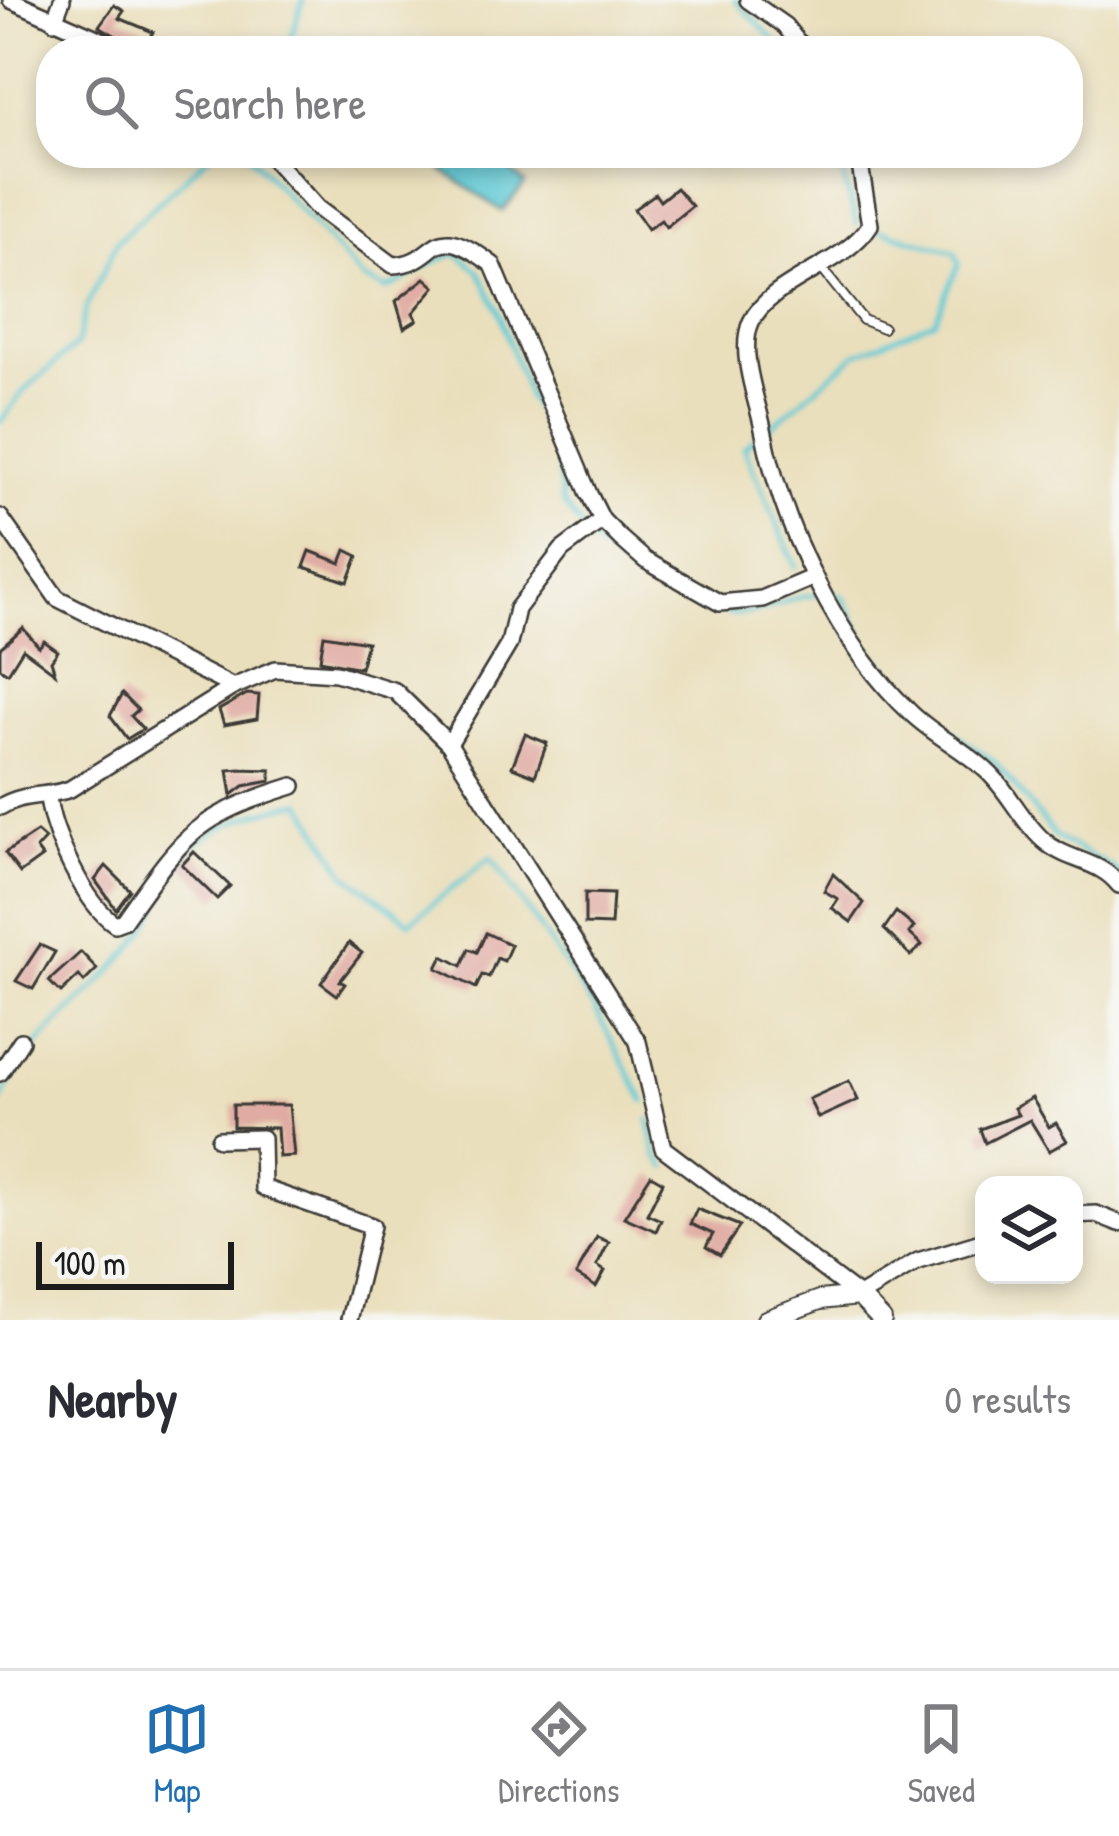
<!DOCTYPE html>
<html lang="en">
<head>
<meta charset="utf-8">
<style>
  :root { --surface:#fff; --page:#f7f7f7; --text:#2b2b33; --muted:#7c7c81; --line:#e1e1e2; --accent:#1f6fb2 }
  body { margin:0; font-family:"Patrick Hand",sans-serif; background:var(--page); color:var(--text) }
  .controls { position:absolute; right:36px; bottom:36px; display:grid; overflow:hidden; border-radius:24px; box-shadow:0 6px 18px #0003 }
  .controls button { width:108px; height:108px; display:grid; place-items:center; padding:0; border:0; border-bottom:3px solid var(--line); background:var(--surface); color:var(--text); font:60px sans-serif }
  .scale { position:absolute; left:36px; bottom:30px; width:198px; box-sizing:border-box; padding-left:12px; border:6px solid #1c1c1c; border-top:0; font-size:33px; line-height:42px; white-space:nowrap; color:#1c1c1c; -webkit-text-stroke:9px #f6f6f2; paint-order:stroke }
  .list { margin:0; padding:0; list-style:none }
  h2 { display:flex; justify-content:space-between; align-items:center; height:156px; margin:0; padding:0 48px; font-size:51px }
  h2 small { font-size:39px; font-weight:400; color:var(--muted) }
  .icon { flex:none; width:66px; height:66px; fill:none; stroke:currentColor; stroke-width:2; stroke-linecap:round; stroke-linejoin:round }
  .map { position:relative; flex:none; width:1119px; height:1320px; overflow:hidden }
  .search { position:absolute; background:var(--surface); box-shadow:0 6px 18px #0003; left:36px; right:36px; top:36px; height:132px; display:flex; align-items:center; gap:30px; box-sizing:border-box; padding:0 42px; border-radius:48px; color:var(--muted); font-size:45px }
  .sheet { height:348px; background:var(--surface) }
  nav { display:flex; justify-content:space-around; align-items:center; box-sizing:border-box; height:168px; border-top:3px solid var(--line); background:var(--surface); font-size:33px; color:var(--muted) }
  nav a { display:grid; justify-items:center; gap:6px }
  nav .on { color:var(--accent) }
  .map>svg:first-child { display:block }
  .water { fill:#5dc9d5; stroke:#3c7278; stroke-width:3 }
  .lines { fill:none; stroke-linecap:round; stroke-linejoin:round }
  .stream { stroke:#5dc9d5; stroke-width:4.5 }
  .building { fill:#e0aba3 }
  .service-casing { stroke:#3b3934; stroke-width:12 }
  .minor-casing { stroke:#3b3934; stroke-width:20 }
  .tertiary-casing { stroke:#3b3934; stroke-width:22 }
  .service { stroke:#fff; stroke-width:8 }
  .minor { stroke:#fff; stroke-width:15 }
  .tertiary { stroke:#fff; stroke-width:18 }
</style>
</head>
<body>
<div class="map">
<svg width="1119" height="1320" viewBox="0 0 1119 1320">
  <rect width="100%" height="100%" fill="#f6f6f2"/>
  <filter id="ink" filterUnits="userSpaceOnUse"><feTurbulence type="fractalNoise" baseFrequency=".00833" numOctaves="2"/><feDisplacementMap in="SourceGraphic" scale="24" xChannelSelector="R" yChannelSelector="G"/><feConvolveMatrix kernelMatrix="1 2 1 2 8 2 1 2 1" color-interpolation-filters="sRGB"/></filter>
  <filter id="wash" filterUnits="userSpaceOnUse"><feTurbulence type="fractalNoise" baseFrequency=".004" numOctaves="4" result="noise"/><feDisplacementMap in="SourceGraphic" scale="48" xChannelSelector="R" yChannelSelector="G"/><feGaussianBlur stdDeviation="2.7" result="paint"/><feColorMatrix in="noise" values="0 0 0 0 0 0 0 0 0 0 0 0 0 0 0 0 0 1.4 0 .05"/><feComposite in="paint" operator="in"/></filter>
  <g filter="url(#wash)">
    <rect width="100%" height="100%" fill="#eadfbc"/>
    <polygon class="water" points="462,153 492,153 525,184 502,211 442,170"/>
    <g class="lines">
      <g class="stream">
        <polyline points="735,0 785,51"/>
        <polyline points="287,51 303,0"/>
        <path d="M247,153l116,126 23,10c27,-10 42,-29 71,-35l22,17 19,39 30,87 28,48 6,58 20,25"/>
        <polyline points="836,153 857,224"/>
        <polyline points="0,422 23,392 77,344 86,308 117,241 212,153"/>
        <polyline points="768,429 856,354 935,320 959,264 955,252 879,230"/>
        <polyline points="754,439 744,447 796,567"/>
        <path d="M589,537c21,27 112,76 146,77 28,1 53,-18 81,-19"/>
        <polyline points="827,595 843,596 868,648 934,717 996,763 1056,837 1119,872"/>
        <path d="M0,1103c30,-71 99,-108 142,-168 21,-29 28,-73 58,-94 31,-22 65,-31 102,-39l44,72 64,48 81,-65 103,150 51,95"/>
        <polyline points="649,1119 657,1156 667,1168"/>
      </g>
    </g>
    <g id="blocks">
      <g class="building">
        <polygon points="114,5 124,11 119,18 153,32 142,51 99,26"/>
        <polygon points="676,188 692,206 666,227 661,220 648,229 634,209 655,194 660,201"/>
        <polygon points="425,278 435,287 413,313 417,320 404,328 396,301"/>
        <polygon points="346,550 358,556 348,582 304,567 310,551 341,563"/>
        <polygon points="23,628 39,647 44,641 58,651 51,661 55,673 23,649 8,673 0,668 0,648"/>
        <polygon points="324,635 367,642 360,668 320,660"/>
        <polygon points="122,694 138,710 131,716 143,729 127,739 110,716"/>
        <polygon points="247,694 259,695 257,719 224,725 219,710"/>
        <polygon points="525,734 547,743 535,776 512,767"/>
        <polygon points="241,769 271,770 271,781 244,786 232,795 228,770"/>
        <polygon points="37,832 45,839 36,849 42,857 20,873 5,853"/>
        <polygon points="194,852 230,886 217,899 182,865"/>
        <polygon points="106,866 130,890 116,909 95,880"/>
        <polygon points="833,874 864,903 851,922 832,908 838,899 824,891"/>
        <polygon points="585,893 613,894 611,925 585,924"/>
        <polygon points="896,912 914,927 909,933 922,945 911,956 884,929"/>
        <polygon points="486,933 511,945 504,961 497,958 489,977 482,975 476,988 437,968 443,956 462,966 469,949 477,952"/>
        <polygon points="349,943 362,953 340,981 345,984 337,995 321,983"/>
        <polygon points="40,945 55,952 33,989 16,981"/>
        <polygon points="81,952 97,969 84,982 79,976 61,993 49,981"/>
        <polygon points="849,1081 858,1100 818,1118 809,1099"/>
        <polygon points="1032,1098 1049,1127 1056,1123 1067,1141 1049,1151 1030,1120 985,1143 980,1129 1018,1115 1014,1108"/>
        <polygon points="233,1105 289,1105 294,1156 279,1157 277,1128 233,1127"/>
        <polygon points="651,1175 663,1182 647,1214 661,1220 656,1231 624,1217"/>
        <polygon points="697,1209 740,1226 720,1255 706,1247 713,1234 690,1224"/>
        <polygon points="597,1237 609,1242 597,1266 605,1271 596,1287 576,1275"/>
      </g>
    </g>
  </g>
  <g filter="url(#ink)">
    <use href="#blocks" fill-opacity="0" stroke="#3b3934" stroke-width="3"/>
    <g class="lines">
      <defs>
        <polyline id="service" points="821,268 863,320 883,328"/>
        <g id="minor">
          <polyline points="11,0 126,51"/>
          <polyline points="748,0 785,26 805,51"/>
          <polyline points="54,21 62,0"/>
          <path d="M268,153l49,55 76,57c49,-2 33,-51 100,0l96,229 13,26 18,18 25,22 75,43 42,-4 52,-22"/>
          <path d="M858,153l12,72c-26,41 -100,56 -119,97 -13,30 6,77 12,107 19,98 76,218 150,286 25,23 56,37 79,61 19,20 30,45 51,64 24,22 56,19 76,45"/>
          <polyline points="0,517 57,598 233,687 275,669 336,673 395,691 449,744 638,1042 663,1148 859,1296 918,1261 984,1241"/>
          <polyline points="449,744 509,644 517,609 562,550 602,520"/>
          <path d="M48,796c3,36 37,108 67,128l8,-3c59,-83 69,-104 170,-135"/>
          <path d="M0,807c25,-15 44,-9 70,-18l163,-102"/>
          <polyline points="0,1073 21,1041"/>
          <polyline points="219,1139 262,1138 263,1188 372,1226 349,1320"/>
          <polyline points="1074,1215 1096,1214 1119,1223"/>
        </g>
        <polyline id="tertiary" points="766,1320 820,1300 859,1296 882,1320"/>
      </defs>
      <use href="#service" class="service-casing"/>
      <use href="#minor" class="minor-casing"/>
      <use href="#tertiary" class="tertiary-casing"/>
      <use href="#service" class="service"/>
      <use href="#minor" class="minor"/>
      <use href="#tertiary" class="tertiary"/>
    </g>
  </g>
</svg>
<div class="controls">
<button><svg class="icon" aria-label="layers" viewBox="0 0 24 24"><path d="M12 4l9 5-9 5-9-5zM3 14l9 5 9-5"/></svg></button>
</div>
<div class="scale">100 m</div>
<div class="search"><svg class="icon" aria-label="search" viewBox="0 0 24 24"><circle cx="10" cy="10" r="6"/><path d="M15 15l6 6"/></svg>Search here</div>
</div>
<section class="sheet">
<h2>Nearby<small>0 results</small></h2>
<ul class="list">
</ul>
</section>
<nav>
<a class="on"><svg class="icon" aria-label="map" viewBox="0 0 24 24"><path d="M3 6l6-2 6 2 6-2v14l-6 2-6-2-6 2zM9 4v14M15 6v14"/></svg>Map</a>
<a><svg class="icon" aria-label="directions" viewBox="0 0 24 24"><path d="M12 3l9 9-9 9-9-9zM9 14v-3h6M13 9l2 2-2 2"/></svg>Directions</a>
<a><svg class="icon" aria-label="saved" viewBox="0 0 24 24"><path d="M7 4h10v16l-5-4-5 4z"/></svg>Saved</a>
</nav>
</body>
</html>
